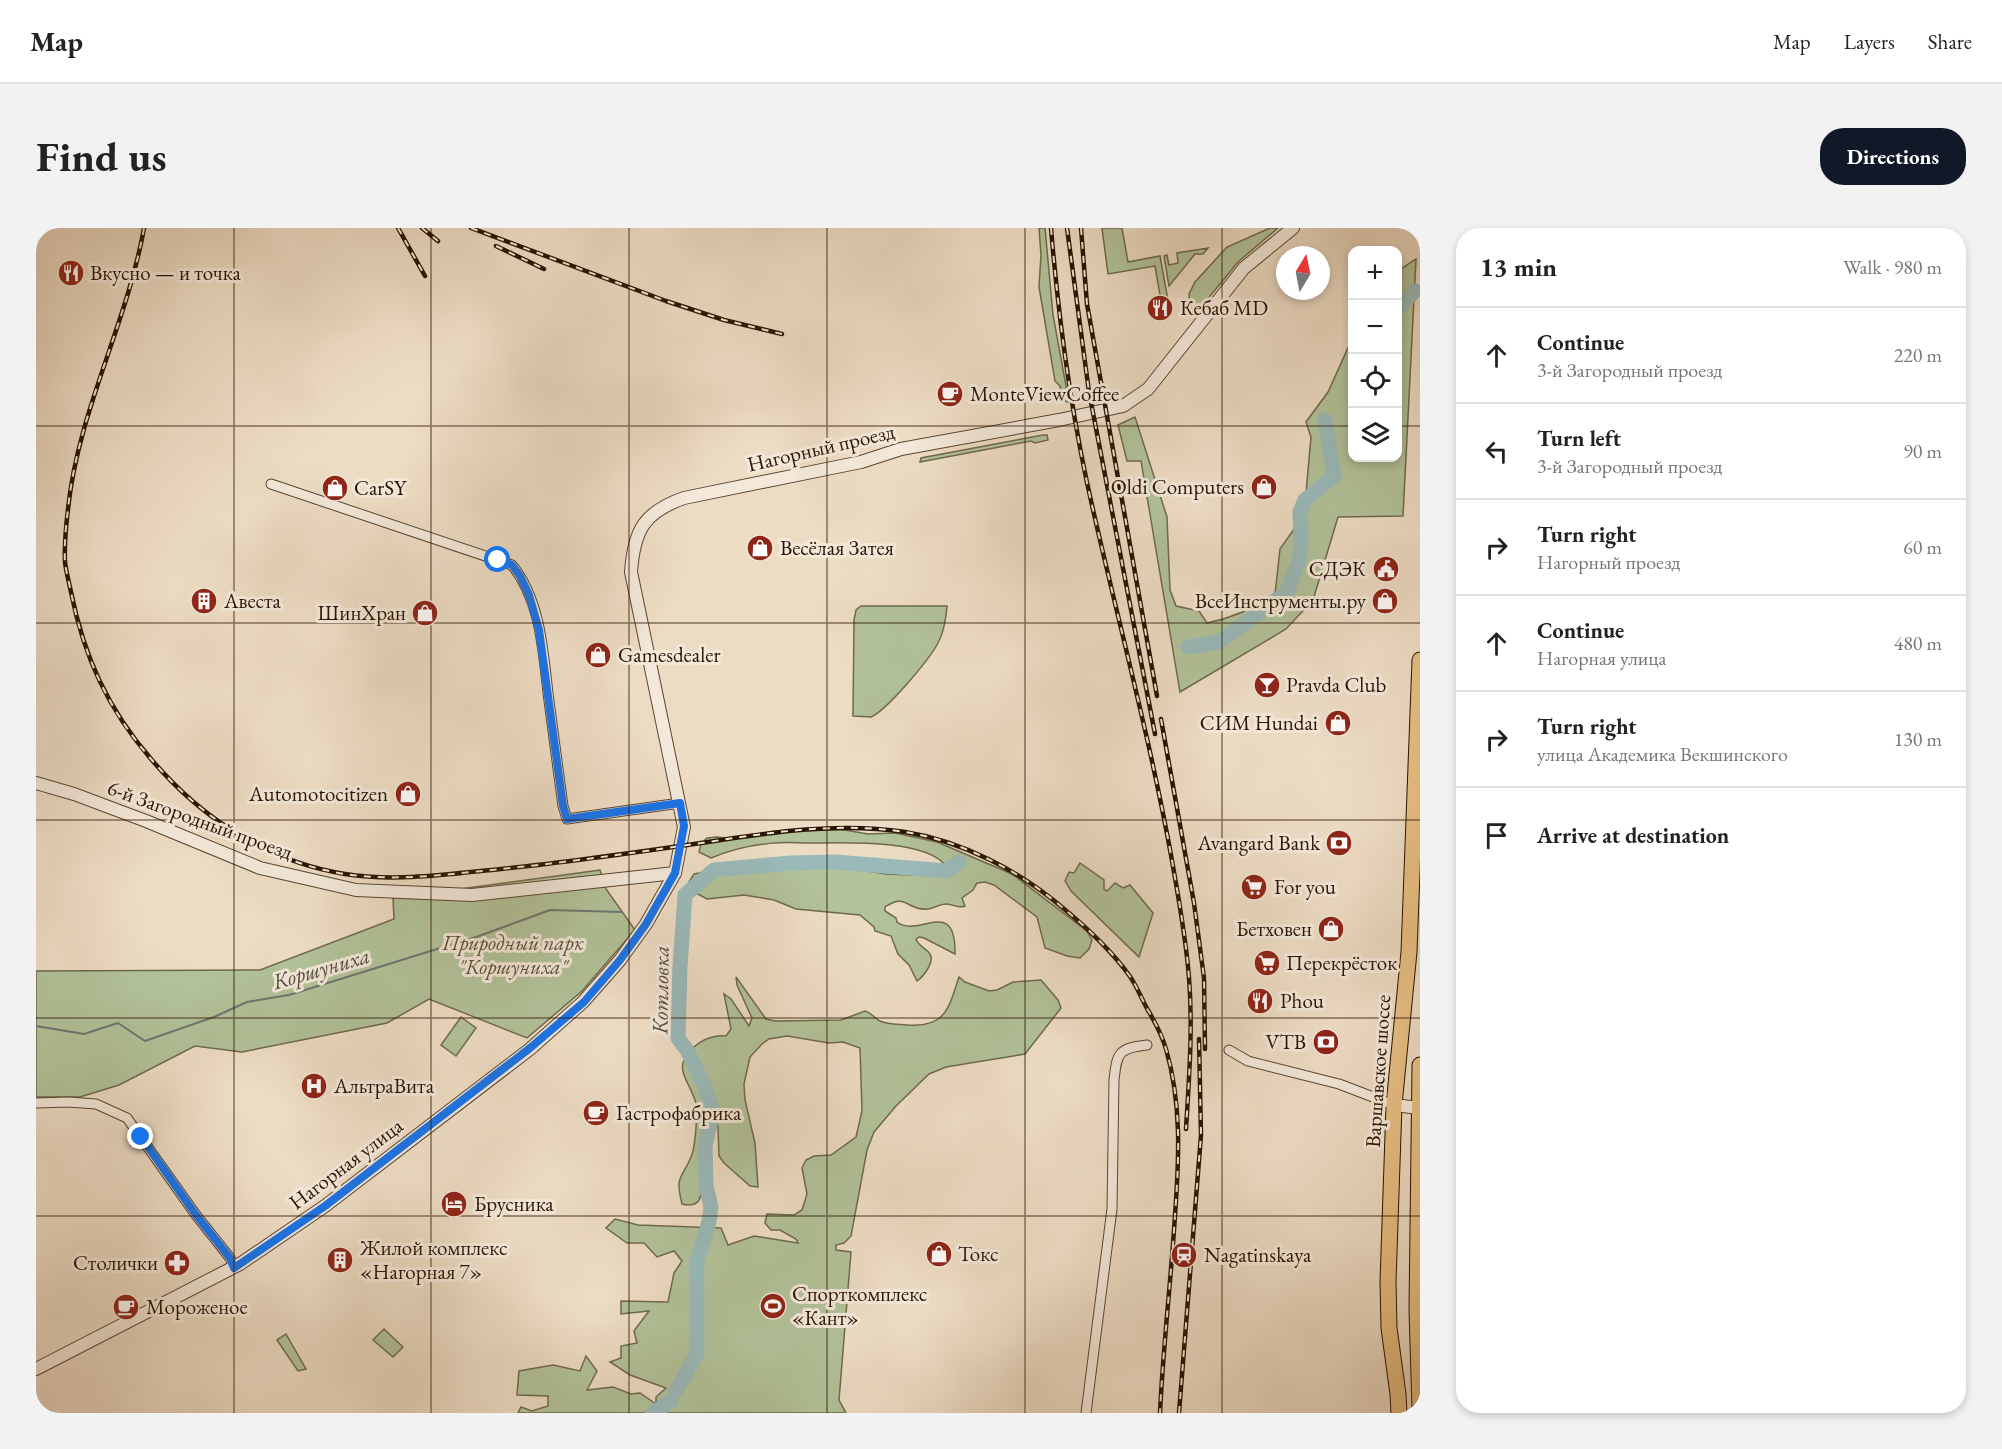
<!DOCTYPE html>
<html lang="en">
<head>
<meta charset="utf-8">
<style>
  :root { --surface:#fff; --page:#f2f2f2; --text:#222; --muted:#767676; --line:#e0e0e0; --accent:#111827 }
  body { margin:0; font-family:"EB Garamond",serif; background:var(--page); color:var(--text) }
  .controls { position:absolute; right:18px; top:18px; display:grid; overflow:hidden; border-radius:12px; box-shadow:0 3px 9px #0003 }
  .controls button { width:54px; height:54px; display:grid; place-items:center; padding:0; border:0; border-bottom:2px solid var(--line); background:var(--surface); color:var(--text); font:30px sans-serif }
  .compass { position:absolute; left:1240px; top:18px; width:54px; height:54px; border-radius:50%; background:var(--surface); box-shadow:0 3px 9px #0003; rotate:10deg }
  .stop { position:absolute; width:18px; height:18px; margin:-14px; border:4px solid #1a73e8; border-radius:50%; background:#fff }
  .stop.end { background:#1a73e8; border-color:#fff; box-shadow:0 2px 6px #0008 }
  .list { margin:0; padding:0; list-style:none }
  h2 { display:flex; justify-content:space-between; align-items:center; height:78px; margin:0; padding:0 24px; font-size:26px }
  h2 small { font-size:20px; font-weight:400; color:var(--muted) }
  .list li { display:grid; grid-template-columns:39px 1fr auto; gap:18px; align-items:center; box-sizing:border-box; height:96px; padding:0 24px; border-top:2px solid var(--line) }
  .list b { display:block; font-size:22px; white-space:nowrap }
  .list p { margin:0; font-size:20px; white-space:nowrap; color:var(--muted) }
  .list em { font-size:20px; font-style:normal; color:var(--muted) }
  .icon { flex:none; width:33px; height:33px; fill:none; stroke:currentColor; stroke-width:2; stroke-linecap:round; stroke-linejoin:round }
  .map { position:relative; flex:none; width:1384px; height:1185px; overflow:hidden; border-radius:24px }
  header { display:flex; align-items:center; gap:36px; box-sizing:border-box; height:84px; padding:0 30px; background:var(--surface); border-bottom:2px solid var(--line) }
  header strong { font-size:28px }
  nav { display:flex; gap:33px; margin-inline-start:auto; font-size:21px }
  .intro { display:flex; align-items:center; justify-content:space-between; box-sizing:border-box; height:144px; padding:0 36px }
  h1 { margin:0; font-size:42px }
  .button { padding:15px 27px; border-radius:24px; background:var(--accent); color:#fff; font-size:21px; font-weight:700 }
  main { display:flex; gap:36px; padding:0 36px }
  aside { flex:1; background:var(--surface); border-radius:24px; box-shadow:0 3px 9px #0003 }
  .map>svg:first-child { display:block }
  .green { fill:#b2c299; stroke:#6e6a4c; stroke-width:1.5 }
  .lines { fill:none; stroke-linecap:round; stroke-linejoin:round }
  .stream { stroke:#6d7770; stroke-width:2 }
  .river { stroke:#9ababa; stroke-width:15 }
  .minor-casing { stroke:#5a4531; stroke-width:11 }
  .tertiary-casing { stroke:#5a4531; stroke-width:14 }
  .primary-casing { stroke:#291300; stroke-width:17 }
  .minor { stroke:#f3e8d9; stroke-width:9 }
  .tertiary { stroke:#f3e8d9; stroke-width:12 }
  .primary { stroke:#e6be82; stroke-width:15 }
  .rail-casing { stroke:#291300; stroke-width:4.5 }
  .rail { stroke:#f3e8d9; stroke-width:2; stroke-dasharray:7; stroke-linecap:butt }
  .route { stroke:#1a73e8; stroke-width:8 }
  .grid { fill:none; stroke:#291300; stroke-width:1.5; stroke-opacity:0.55 }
  .labels { text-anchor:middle; stroke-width:6; stroke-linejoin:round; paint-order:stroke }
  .poi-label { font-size:21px; fill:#291300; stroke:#f3e8d9; text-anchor:start }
  .street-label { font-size:21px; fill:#291300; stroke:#f3e8d9 }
  .park-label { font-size:21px; font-style:italic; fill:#595036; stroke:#f3e8d9 }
  .water-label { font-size:22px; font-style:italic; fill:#514d41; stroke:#f3e8d9 }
</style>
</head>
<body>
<header>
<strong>Map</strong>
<nav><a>Map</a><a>Layers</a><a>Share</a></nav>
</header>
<div class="intro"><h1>Find us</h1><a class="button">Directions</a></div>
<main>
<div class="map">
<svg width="1384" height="1185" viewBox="0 0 1384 1185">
  <rect width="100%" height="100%" fill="#eddcc4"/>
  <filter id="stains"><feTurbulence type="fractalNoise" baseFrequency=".00333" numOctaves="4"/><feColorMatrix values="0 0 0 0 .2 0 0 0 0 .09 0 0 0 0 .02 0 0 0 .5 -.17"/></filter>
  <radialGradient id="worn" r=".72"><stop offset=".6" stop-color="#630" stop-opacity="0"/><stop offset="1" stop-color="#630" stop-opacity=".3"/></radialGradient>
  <g class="green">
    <polygon points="1003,0 1009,0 1017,87 1033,174 1031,174 1027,171 1024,158 1019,153 1003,59 1005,27"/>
    <polygon points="1066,0 1086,0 1092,34 1124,28 1133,78 1126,79 1119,38 1072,46"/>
    <polygon points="1234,0 1242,0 1202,34 1161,84 1154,79 1153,66 1159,54 1191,19"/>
    <polygon points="1172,20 1167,26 1159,26 1133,58 1128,28 1131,27 1133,37 1142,35 1141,25"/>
    <path d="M1380,31l-13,257 -65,1 -25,83 -27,29 -106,63 -39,-231h-14l-9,-36 17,-8 32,100 3,73 6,16 23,5 8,12c26,-5 46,-14 68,-29l5,-45 24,-34 7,-78 -5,-15 22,-30 24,-53v119h46v-187z"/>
    <polygon points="1007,207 1011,207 1012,212 999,215 995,213 884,234 885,230"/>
    <path d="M825,378h86c-1,13 -3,26 -9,37 -9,17 -51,67 -67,74l-18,-1 1,-96 2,-10z"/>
    <path d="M797,600l35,6 27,-1 42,9 75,32 75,57 5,9 -3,9 -9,9 -13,-2 -22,-8 -8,-31 -43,-32 -9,-3 -8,1 -4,7 -11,8 3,8c-7,3 -11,-2 -19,-2 -7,0 -11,4 -18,5 -22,2 -21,-17 -43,-2v4l11,7 1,4c21,17 59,-27 58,32l-31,-16 -5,-1 -3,2c3,8 10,9 14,15 5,8 -7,23 -13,27l-8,-16 -11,-11 -7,-18 -16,-5 -1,-4 -14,-12 -64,-6 -22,-9 -30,-5 -37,4 -15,-8 -3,-9 5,-8 5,-1 107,-12 80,13 53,2 6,-11c-21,-26 -102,-22 -134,-22 -15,0 -31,-2 -46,1 -18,2 -37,7 -54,14l-12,-6 2,-8 6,-6 10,-1 17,2 40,-8z"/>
    <polygon points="1044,635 1068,652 1068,661 1071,663 1079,655 1087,660 1094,657 1117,685 1103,729 1035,663 1029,653 1033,644 1038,645"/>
    <polygon points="564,642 570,661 599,702 546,763 491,810 393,771 351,795 206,824 159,818 83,857 44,869 0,869 0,743 224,742 358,691 357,670"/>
    <path d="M700,749l30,42 9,2 66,-1 24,-9c7,2 9,7 15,10 8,4 19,3 28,4 38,3 41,-18 51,-48l6,5 24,9 8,-1 16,-8 28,-2 17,20 3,8 -36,46 -79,13 -17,7 -33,32 -22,26 -7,18 -16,86 -7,7 -8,2v5l15,2 -12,148 7,13h-328l3,-6 11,4 16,-5v-10l-31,-1 2,-24 34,-6 27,6 6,-15 11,15 -10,19 26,-3 18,7 9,-1 16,11v-7l10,-9 -36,-13 -20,-13 11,-4v-12l16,-3 -3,-12 15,-20 -28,3v-13l47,1 6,-29 8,-12 -8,-10 -17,6 -13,-14h-17l-21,-15 9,-9 23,6 83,3 7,17 26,-9 44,7 -2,-4 -16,-9h-9l-6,-7 2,-9 27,1 8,-5 5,-16 -5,-26 4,-8 8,-4 17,-1 25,-18 6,-26 -2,-63 -17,-6 -14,1 -42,-7 -18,3 -7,5 -12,13 -6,27 1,16 10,43 3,44 -8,-1 -26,-23 -5,-7 -1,-28 -4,-26c-4,3 -8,6 -10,11 -3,8 3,19 3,27 0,10 -4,19 -5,28 -2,17 6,42 -20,36 -7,-29 -1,-23 9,-47 5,-10 5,-34 6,-46 1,-16 -18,-35 -14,-48 6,-17 25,-29 43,-27l5,-7 -7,-35 7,5 18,27 3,-8 -15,-33z"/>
    <polygon points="425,789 440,800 420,828 405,817"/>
    <polygon points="348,1101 367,1119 357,1129 337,1112"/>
    <polygon points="250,1106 270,1141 262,1143 241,1112"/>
  </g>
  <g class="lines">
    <polyline class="stream" points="0,798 48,806 82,795 109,813 178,789 211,774 253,767 443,708 514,682 586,684"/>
    <g class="river">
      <polyline points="1362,80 1379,63"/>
      <polyline points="1152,419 1183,414 1251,364 1263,332 1265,314 1264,284 1269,272 1298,248 1289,192"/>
      <polyline points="640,1163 661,1126 661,1033 673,994 675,979 670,957 669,918 677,883 668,857 651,822 642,810 644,739 649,667 678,642 755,635 799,634 911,643 923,634"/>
      <polyline points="617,1185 635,1173"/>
    </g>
    <defs>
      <g id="minor">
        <path d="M235,256l241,81c30,37 31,90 37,136 5,35 9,70 14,105l4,13 113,-16"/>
        <polyline points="1193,822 1212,833 1303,856 1358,877"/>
        <polyline points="0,875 32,874 60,876 91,890 160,987 194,1030 198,1039"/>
        <path d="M1050,1185l26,-204 2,-129c3,-27 4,-32 33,-35"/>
      </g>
      <g id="tertiary">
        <polyline points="0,555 38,566 110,593 224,640 320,662 436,667 639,645"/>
        <polyline points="1358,877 1384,880"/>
        <path d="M0,1141l204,-105 85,-58 205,-157 53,-47 37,-42 26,-36 29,-51 9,-46 -53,-255c3,-42 13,-60 53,-74l177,-36 40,-13 158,-29 64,-14 25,-17 96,-121 49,-40"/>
      </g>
      <g id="primary">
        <polyline points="1384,837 1381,1082 1384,1182"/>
        <polyline points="1363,1185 1362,1166 1353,1100 1352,1054 1358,877 1373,724 1384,432"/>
      </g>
    </defs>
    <use href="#minor" class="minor-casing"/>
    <use href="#tertiary" class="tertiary-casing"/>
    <use href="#primary" class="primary-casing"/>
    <use href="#minor" class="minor"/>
    <use href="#tertiary" class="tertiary"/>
    <use href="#primary" class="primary"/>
    <defs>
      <g id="rail">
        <path d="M108,0c-17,96 -66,183 -76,281 -2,17 -4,35 -3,53 1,10 4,20 6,30 13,65 37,117 80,167 50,59 117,103 194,115 51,8 105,0 156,-5 69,-7 138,-17 207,-27 65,-10 131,-20 197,-10 57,9 115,39 158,76 24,20 48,42 66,67 8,11 13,25 20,37 7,12 13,23 17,37 16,55 13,110 9,166 -4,66 -12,132 -15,198"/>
        <polyline points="362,0 389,48"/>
        <polyline points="386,0 402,13"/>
        <polyline points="435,0 630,73 688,92 746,106"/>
        <path d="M1015,0c8,96 21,192 43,286 26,114 56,226 77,341 7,40 15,82 18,123 4,50 0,101 -3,151"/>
        <polyline points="1031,0 1053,164 1119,506"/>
        <polyline points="1045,0 1051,76 1121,468"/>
        <polyline points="460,18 508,41"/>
        <polyline points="1125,491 1158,675 1168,750 1169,821"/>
        <polyline points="1143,1185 1165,907 1163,811"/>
      </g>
    </defs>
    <use href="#rail" class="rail-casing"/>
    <use href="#rail" class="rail"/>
  </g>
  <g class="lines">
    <polyline class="route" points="105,909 160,987 194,1030 198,1040 289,978 494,820 548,774 584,732 610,696 639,645 648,598 644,575 531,591 527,578 503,402 493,367 484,348 476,337 462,332"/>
  </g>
  <path class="grid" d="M198,0v1185M395,0v1185M593,0v1185M791,0v1185M989,0v1185M1186,0v1185M0,198h1316M1362,198h22M0,395h1384M0,592h1384M0,790h1384M0,988h1384"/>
  <defs>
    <symbol id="restaurant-disc" viewBox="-11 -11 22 22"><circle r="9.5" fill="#8f2418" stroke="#f3e8d9"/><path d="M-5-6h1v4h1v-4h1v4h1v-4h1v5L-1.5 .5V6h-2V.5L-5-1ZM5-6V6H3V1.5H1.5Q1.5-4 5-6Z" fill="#fff"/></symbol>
    <symbol id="cafe-disc" viewBox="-11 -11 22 22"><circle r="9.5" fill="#8f2418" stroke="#f3e8d9"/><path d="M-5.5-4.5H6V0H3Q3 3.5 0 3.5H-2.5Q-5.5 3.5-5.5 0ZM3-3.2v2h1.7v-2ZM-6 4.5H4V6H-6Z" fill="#fff"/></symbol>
    <symbol id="shop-disc" viewBox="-11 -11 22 22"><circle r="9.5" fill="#8f2418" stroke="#f3e8d9"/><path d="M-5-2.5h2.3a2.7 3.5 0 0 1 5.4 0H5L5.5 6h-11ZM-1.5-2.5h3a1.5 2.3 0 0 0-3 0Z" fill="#fff"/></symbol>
    <symbol id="civic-disc" viewBox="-11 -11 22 22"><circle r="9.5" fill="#8f2418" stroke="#f3e8d9"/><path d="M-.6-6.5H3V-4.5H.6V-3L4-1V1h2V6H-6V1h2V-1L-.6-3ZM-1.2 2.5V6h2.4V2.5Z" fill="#fff"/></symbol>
    <symbol id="building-disc" viewBox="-11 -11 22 22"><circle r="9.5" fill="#8f2418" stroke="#f3e8d9"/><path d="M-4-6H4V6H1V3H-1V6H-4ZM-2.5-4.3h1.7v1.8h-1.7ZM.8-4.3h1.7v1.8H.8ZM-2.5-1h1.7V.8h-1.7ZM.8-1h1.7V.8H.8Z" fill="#fff"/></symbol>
    <symbol id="bar-disc" viewBox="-11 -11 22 22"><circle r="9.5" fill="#8f2418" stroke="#f3e8d9"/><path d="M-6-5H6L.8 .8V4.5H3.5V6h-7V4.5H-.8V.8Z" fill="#fff"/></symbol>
    <symbol id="bank-disc" viewBox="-11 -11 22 22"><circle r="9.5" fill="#8f2418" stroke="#f3e8d9"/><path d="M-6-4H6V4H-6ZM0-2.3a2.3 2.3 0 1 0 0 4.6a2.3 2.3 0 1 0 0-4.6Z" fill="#fff"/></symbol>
    <symbol id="supermarket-disc" viewBox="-11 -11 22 22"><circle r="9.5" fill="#8f2418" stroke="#f3e8d9"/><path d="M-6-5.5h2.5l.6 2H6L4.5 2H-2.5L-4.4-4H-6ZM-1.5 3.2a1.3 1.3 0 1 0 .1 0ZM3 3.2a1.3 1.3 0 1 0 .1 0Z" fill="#fff"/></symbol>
    <symbol id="hospital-disc" viewBox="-11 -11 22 22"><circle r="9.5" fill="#8f2418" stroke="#f3e8d9"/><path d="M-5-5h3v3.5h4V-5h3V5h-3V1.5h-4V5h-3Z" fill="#fff"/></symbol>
    <symbol id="hotel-disc" viewBox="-11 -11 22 22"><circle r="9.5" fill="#8f2418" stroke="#f3e8d9"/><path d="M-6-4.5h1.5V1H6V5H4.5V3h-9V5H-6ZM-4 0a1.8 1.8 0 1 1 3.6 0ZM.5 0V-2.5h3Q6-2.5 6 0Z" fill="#fff"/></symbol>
    <symbol id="station-disc" viewBox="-11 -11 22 22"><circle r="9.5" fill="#8f2418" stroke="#f3e8d9"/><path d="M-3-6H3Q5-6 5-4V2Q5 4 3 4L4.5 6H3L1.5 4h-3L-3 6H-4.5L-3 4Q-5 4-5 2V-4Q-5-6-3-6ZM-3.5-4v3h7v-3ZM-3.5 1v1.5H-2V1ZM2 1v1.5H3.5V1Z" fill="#fff"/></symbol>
    <symbol id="pharmacy-disc" viewBox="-11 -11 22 22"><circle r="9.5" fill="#8f2418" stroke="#f3e8d9"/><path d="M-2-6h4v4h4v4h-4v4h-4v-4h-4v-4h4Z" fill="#fff"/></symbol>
    <symbol id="stadium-disc" viewBox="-11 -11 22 22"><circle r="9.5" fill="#8f2418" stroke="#f3e8d9"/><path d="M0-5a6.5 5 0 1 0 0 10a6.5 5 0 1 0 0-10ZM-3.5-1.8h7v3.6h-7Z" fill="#fff"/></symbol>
  </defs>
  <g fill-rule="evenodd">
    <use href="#restaurant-disc" x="20" y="30" width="30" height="30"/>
    <use href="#restaurant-disc" x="1109" y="65" width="30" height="30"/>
    <use href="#cafe-disc" x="899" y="151" width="30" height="30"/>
    <use href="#shop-disc" x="1213" y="244" width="30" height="30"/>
    <use href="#shop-disc" x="284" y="245" width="30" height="30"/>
    <use href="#shop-disc" x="709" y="305" width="30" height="30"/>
    <use href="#civic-disc" x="1335" y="326" width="30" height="30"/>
    <use href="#building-disc" x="153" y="358" width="30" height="30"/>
    <use href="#shop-disc" x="1334" y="358" width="30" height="30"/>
    <use href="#shop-disc" x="374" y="370" width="30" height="30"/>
    <use href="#shop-disc" x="547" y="412" width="30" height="30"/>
    <use href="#bar-disc" x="1216" y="442" width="30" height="30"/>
    <use href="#shop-disc" x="1287" y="480" width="30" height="30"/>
    <use href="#shop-disc" x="357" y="551" width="30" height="30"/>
    <use href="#bank-disc" x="1288" y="600" width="30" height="30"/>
    <use href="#supermarket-disc" x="1203" y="644" width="30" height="30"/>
    <use href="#shop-disc" x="1280" y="686" width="30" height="30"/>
    <use href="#supermarket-disc" x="1216" y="720" width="30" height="30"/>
    <use href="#restaurant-disc" x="1209" y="758" width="30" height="30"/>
    <use href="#bank-disc" x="1275" y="799" width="30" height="30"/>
    <use href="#hospital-disc" x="263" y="843" width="30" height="30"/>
    <use href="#cafe-disc" x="545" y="870" width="30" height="30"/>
    <use href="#hotel-disc" x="403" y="961" width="30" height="30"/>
    <use href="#shop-disc" x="888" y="1011" width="30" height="30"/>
    <use href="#station-disc" x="1133" y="1012" width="30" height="30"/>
    <use href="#building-disc" x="289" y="1017" width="30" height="30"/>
    <use href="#pharmacy-disc" x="126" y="1020" width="30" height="30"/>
    <use href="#stadium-disc" x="722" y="1063" width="30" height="30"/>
    <use href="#cafe-disc" x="75" y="1064" width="30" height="30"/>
  </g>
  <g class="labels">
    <g class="poi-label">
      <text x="54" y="52">Вкусно — и точка</text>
      <text x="1144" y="87">Кебаб MD</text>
      <text x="934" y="173">MonteViewCoffee</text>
      <text x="1208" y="266" text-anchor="end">Oldi Computers</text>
      <text x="318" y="267">CarSY</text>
      <text x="744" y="327">Весёлая Затея</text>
      <text x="1330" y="348" text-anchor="end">СДЭК</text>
      <text x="188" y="380">Авеста</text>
      <text x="1330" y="380" text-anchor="end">ВсеИнструменты.ру</text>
      <text x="370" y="392" text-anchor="end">ШинХран</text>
      <text x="582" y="434">Gamesdealer</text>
      <text x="1250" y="464">Pravda Club</text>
      <text x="1282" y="502" text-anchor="end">СИМ Hundai</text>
      <text x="352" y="573" text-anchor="end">Automotocitizen</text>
      <text x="1284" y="622" text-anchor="end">Avangard Bank</text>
      <text x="1238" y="666">For you</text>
      <text x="1276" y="708" text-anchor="end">Бетховен</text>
      <text x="1250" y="742">Перекрёсток</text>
      <text x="1244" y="780">Phou</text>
      <text x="1270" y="821" text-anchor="end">VTB</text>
      <text x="298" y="865">АльтраВита</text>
      <text x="580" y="892">Гастрофабрика</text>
      <text x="438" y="983">Брусника</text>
      <text x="324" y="1027">Жилой комплекс<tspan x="324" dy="24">«Нагорная 7»</tspan></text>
      <text x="922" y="1033">Токс</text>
      <text x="1168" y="1034">Nagatinskaya</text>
      <text x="122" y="1042" text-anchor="end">Столички</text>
      <text x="756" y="1073">Спорткомплекс<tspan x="756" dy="24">«Кант»</tspan></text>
      <text x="110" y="1086">Мороженое</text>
    </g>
    <g class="street-label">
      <text transform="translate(785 220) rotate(-13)" y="7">Нагорный проезд</text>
      <text transform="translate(164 592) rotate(20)" y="7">6-й Загородный проезд</text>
      <text transform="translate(1342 843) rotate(-86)" y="7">Варшавское шоссе</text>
      <text transform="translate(310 936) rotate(-37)" y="7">Нагорная улица</text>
    </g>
    <g class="park-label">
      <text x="477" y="722">Природный парк<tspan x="477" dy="24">"Коршуниха"</tspan></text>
    </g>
    <g class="water-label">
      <text transform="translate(285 740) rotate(-16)" y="8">Коршуниха</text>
      <text transform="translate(624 762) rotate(-89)" y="8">Котловка</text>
    </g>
  </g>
  <rect width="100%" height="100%" filter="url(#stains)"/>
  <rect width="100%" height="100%" fill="url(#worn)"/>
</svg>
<div class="controls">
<button>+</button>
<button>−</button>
<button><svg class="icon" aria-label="locate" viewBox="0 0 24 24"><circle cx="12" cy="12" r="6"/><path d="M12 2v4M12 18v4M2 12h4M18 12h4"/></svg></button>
<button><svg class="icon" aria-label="layers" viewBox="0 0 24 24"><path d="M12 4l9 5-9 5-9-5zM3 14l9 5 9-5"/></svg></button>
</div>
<svg class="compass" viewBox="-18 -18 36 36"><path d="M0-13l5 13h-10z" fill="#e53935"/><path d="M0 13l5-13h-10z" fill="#767676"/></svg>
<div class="stop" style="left:462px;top:332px"></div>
<div class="stop end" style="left:105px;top:909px"></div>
</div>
<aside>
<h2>13 min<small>Walk · 980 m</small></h2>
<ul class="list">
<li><svg class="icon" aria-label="ahead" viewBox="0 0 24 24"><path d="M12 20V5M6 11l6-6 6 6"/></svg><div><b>Continue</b><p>3-й Загородный проезд</p></div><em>220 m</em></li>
<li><svg class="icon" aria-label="left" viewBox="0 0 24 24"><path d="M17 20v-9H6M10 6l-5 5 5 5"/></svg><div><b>Turn left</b><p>3-й Загородный проезд</p></div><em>90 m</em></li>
<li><svg class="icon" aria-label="right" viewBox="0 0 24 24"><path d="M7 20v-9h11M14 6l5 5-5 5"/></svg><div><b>Turn right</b><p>Нагорный проезд</p></div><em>60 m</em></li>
<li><svg class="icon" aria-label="ahead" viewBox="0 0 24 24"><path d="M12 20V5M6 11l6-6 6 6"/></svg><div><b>Continue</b><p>Нагорная улица</p></div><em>480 m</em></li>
<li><svg class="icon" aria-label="right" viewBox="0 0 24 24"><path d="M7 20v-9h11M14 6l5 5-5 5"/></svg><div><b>Turn right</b><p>улица Академика Векшинского</p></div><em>130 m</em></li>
<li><svg class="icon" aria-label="arrive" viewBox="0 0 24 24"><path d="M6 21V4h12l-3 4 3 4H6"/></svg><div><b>Arrive at destination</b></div></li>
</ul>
</aside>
</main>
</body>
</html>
